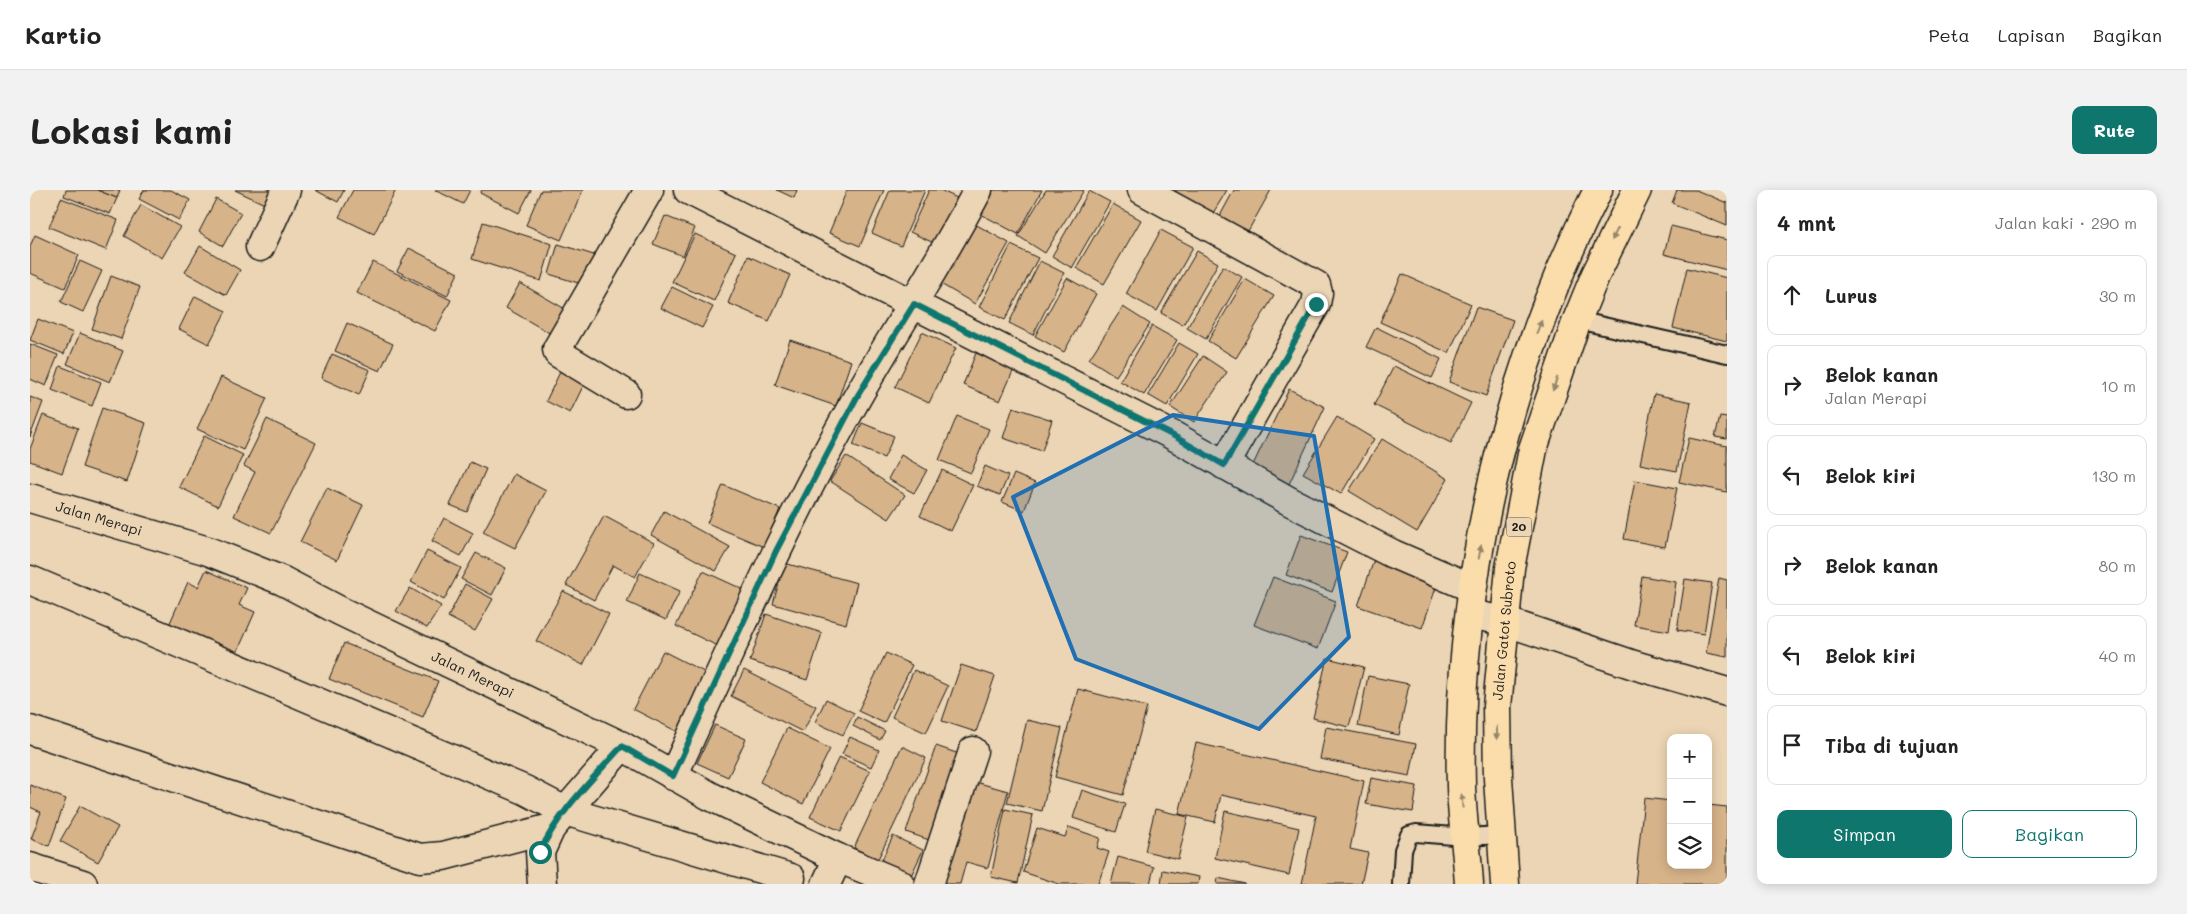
<!DOCTYPE html>
<html lang="id">
<head>
<meta charset="utf-8">
<style>
  :root { --surface:#fff; --page:#f2f2f2; --text:#222; --muted:#767676; --line:#e0e0e0; --accent:#0f766e }
  body { margin:0; font-family:Mali,sans-serif; background:var(--page); color:var(--text) }
  .controls { position:absolute; right:15px; bottom:15px; display:grid; overflow:hidden; border-radius:10px; box-shadow:0 2px 12px #0003 }
  .controls button { width:45px; height:45px; display:grid; place-items:center; padding:0; border:0; border-bottom:1px solid var(--line); background:var(--surface); color:var(--text); font:25px sans-serif }
  .stop { position:absolute; width:15px; height:15px; margin:-11px; border:4px solid #0f766e; border-radius:50%; background:#fff }
  .stop.end { background:#0f766e; border-color:#fff; box-shadow:0 1px 5px #0008 }
  .list { margin:0; padding:0; list-style:none }
  h2 { display:flex; justify-content:space-between; align-items:center; height:65px; margin:0; padding:0 20px; font-size:21px }
  h2 small { font-size:16px; font-weight:400; color:var(--muted) }
  .list li { display:grid; grid-template-columns:32px 1fr auto; gap:15px; align-items:center; box-sizing:border-box; height:80px; margin:0 10px 10px; padding:0 10px; border:1px solid var(--line); border-radius:10px }
  .list b { display:block; font-size:19px; white-space:nowrap }
  .list p { margin:0; font-size:16px; white-space:nowrap; color:var(--muted) }
  .list em { font-size:16px; font-style:normal; color:var(--muted) }
  .actions { display:flex; gap:10px; padding:15px 20px }
  .actions a { flex:1; padding:11px 0; border:1px solid var(--accent); border-radius:10px; text-align:center; font-size:18px; color:var(--accent) }
  .actions .main { background:var(--accent); color:#fff }
  .icon { flex:none; width:28px; height:28px; fill:none; stroke:currentColor; stroke-width:2; stroke-linecap:round; stroke-linejoin:round }
  .map { position:relative; flex:none; width:1697px; height:694px; overflow:hidden; border-radius:10px }
  header { display:flex; align-items:center; gap:30px; box-sizing:border-box; height:70px; padding:0 25px; background:var(--surface); border-bottom:1px solid var(--line) }
  header strong { font-size:24px }
  nav { display:flex; gap:28px; margin-inline-start:auto; font-size:18px }
  .intro { display:flex; align-items:center; justify-content:space-between; box-sizing:border-box; height:120px; padding:0 30px }
  h1 { margin:0; font-size:35px }
  .button { padding:12px 22px; border-radius:10px; background:var(--accent); color:#fff; font-size:18px; font-weight:700 }
  main { display:flex; gap:30px; padding:0 30px }
  aside { flex:1; background:var(--surface); border-radius:10px; box-shadow:0 2px 12px #0003 }
  .map>svg:first-child { display:block }
  .building { fill:#d7b389; stroke:#1c1c1c }
  .lines { fill:none; stroke-linecap:round; stroke-linejoin:round }
  .service-casing { stroke:#1c1c1c; stroke-width:20 }
  .minor-casing { stroke:#1c1c1c; stroke-width:31 }
  .tertiary-casing { stroke:#1c1c1c; stroke-width:31 }
  .trunk-casing { stroke:#1c1c1c; stroke-width:31 }
  .service { stroke:#ebd5b4; stroke-width:16 }
  .minor { stroke:#ebd5b4; stroke-width:28 }
  .tertiary { stroke:#ebd5b4; stroke-width:28 }
  .trunk { stroke:#faddab; stroke-width:28 }
  .oneway { fill:#96866b }
  .route { stroke:#0f766e; stroke-width:6 }
  .marked { fill:#1f6fb2; fill-opacity:0.2; stroke:#1f6fb2; stroke-width:4; stroke-linejoin:round }
  .labels { text-anchor:middle; stroke-width:4; stroke-linejoin:round; paint-order:stroke }
  .shield { fill:#ebd5b4; stroke:#5a544a; stroke-width:1 }
  .shield-label { font-size:12px; font-weight:bold; fill:#1c1c1c }
  .street-label { font-size:14px; fill:#1c1c1c; stroke:#ebd5b4 }
</style>
</head>
<body>
<header>
<strong>Kartio</strong>
<nav><a>Peta</a><a>Lapisan</a><a>Bagikan</a></nav>
</header>
<div class="intro"><h1>Lokasi kami</h1><a class="button">Rute</a></div>
<main>
<div class="map">
<svg width="1697" height="694" viewBox="0 0 1697 694">
  <rect width="100%" height="100%" fill="#ebd5b4"/>
  <filter id="ink" filterUnits="userSpaceOnUse"><feTurbulence type="fractalNoise" baseFrequency=".02" numOctaves="2"/><feDisplacementMap in="SourceGraphic" scale="10" xChannelSelector="R" yChannelSelector="G"/><feConvolveMatrix kernelMatrix="1 2 1 2 8 2 1 2 1" color-interpolation-filters="sRGB"/></filter>
  <g filter="url(#ink)">
    <g class="building">
      <polygon points="36,0 67,0 87,8 80,24 34,6"/>
      <polygon points="67,0 90,0 87,8"/>
      <polygon points="114,0 141,0 160,10 149,30 109,9"/>
      <polygon points="205,0 249,0 241,17"/>
      <polygon points="285,0 314,0 308,12"/>
      <polygon points="323,0 366,0 344,44 309,27"/>
      <polygon points="405,0 440,0 433,14"/>
      <polygon points="452,0 501,0 489,23 450,3"/>
      <polygon points="511,0 553,0 531,50 496,35"/>
      <polygon points="747,0 767,0 764,8"/>
      <polygon points="817,0 854,0 830,56 799,43"/>
      <polygon points="860,0 895,0 871,56 842,43"/>
      <polygon points="899,0 910,0 927,8 906,54 880,42"/>
      <polygon points="956,0 1012,0 988,44 945,21"/>
      <polygon points="1016,0 1054,0 1015,63 988,46"/>
      <polygon points="1146,0 1197,0 1177,33 1139,11"/>
      <polygon points="1204,0 1241,0 1213,50 1185,35"/>
      <polygon points="1647,0 1666,0 1697,13 1697,36 1642,13"/>
      <polygon points="1059,1 1080,12 1042,78 1022,66"/>
      <polygon points="31,8 88,30 76,60 19,37"/>
      <polygon points="186,9 211,23 193,56 169,42"/>
      <polygon points="1083,14 1111,30 1074,94 1046,78"/>
      <polygon points="111,15 150,37 132,68 94,46"/>
      <polygon points="635,26 665,38 653,66 623,54"/>
      <polygon points="453,32 522,54 511,91 442,69"/>
      <polygon points="943,33 979,53 945,114 909,93"/>
      <polygon points="1641,36 1697,50 1697,80 1634,64"/>
      <polygon points="1131,40 1163,57 1127,121 1096,104"/>
      <polygon points="665,44 706,63 684,111 642,92"/>
      <polygon points="5,45 49,65 35,98 0,83 0,56"/>
      <polygon points="528,54 567,66 558,96 519,84"/>
      <polygon points="981,55 1008,68 975,130 949,117"/>
      <polygon points="170,56 210,80 196,105 155,82"/>
      <polygon points="379,58 428,83 417,106 367,81"/>
      <polygon points="1167,61 1188,73 1153,135 1131,123"/>
      <polygon points="718,66 760,85 739,131 698,113"/>
      <polygon points="50,71 72,81 53,122 31,112"/>
      <polygon points="1010,71 1034,83 1003,145 979,133"/>
      <polygon points="343,72 421,110 405,141 327,103"/>
      <polygon points="1193,76 1212,87 1176,149 1157,138"/>
      <polygon points="1657,78 1697,88 1697,151 1643,138"/>
      <polygon points="1372,84 1441,114 1419,163 1350,132"/>
      <polygon points="81,86 110,97 91,149 62,139"/>
      <polygon points="1037,88 1066,104 1034,162 1005,146"/>
      <polygon points="1215,89 1244,106 1206,168 1178,151"/>
      <polygon points="490,93 537,120 523,145 476,118"/>
      <polygon points="642,97 683,117 672,138 631,118"/>
      <polygon points="165,106 196,121 179,154 149,139"/>
      <polygon points="1093,117 1120,134 1086,186 1059,169"/>
      <polygon points="1446,117 1483,130 1456,206 1419,192"/>
      <polygon points="8,129 43,143 34,164 0,150"/>
      <polygon points="317,133 363,154 350,181 305,161"/>
      <polygon points="1122,136 1147,150 1114,205 1090,191"/>
      <polygon points="1346,137 1411,169 1402,188 1336,157"/>
      <polygon points="892,142 926,158 899,213 865,197"/>
      <polygon points="50,143 93,161 80,192 37,174"/>
      <polygon points="760,150 821,171 806,216 745,195"/>
      <polygon points="1149,153 1168,164 1137,216 1118,205"/>
      <polygon points="0,154 28,165 16,196 0,189"/>
      <polygon points="946,163 984,179 970,211 933,195"/>
      <polygon points="302,164 340,180 329,205 291,188"/>
      <polygon points="1173,166 1197,182 1164,232 1140,217"/>
      <polygon points="30,176 71,192 62,216 22,200"/>
      <polygon points="1364,176 1441,213 1421,253 1344,215"/>
      <polygon points="531,180 555,192 540,223 516,211"/>
      <polygon points="191,187 237,208 213,260 167,239"/>
      <polygon points="1259,199 1295,217 1259,294 1222,277"/>
      <polygon points="1624,204 1661,212 1647,281 1610,274"/>
      <polygon points="0,207 13,212 0,247"/>
      <polygon points="983,217 1022,230 1012,261 973,248"/>
      <polygon points="72,218 116,233 97,292 52,277"/>
      <polygon points="13,225 48,238 32,283 0,271 0,259"/>
      <polygon points="927,226 959,239 941,283 909,270"/>
      <polygon points="1307,227 1344,249 1311,304 1273,283"/>
      <polygon points="1690,227 1697,228 1697,249 1685,247"/>
      <polygon points="237,229 286,253 241,343 204,326 225,282 214,276"/>
      <polygon points="832,233 864,246 854,268 823,255"/>
      <polygon points="174,246 213,265 188,316 149,297"/>
      <polygon points="1659,248 1697,256 1697,302 1649,292"/>
      <polygon points="1352,249 1418,289 1387,342 1319,301"/>
      <polygon points="871,265 897,280 884,303 858,289"/>
      <polygon points="816,266 875,305 859,329 800,291"/>
      <polygon points="440,272 456,279 437,322 420,315"/>
      <polygon points="955,276 978,286 970,305 947,296"/>
      <polygon points="912,280 943,295 921,341 890,326"/>
      <polygon points="484,284 516,301 485,358 453,342"/>
      <polygon points="984,284 1005,293 994,321 972,312"/>
      <polygon points="1605,290 1647,298 1635,357 1594,349"/>
      <polygon points="693,295 750,319 734,357 677,333"/>
      <polygon points="297,298 333,315 307,370 270,352"/>
      <polygon points="634,321 700,357 686,381 621,345"/>
      <polygon points="574,326 624,353 605,387 583,375 564,410 536,395"/>
      <polygon points="414,328 443,343 431,366 402,351"/>
      <polygon points="1271,345 1317,362 1302,402 1256,385"/>
      <polygon points="397,361 431,378 414,410 381,392"/>
      <polygon points="446,363 476,378 462,405 431,389"/>
      <polygon points="1345,367 1409,389 1392,438 1328,416"/>
      <polygon points="754,373 827,393 816,434 743,414"/>
      <polygon points="176,380 217,398 209,415 225,422 206,465 139,435 158,392 168,397"/>
      <polygon points="673,381 721,403 694,459 646,436"/>
      <polygon points="610,383 650,401 636,430 597,412"/>
      <polygon points="1612,386 1646,392 1639,441 1604,435"/>
      <polygon points="1243,387 1306,411 1288,459 1224,435"/>
      <polygon points="1689,388 1697,390 1697,467 1676,463"/>
      <polygon points="1655,389 1682,393 1674,444 1647,440"/>
      <polygon points="435,394 463,409 445,441 418,427"/>
      <polygon points="380,398 411,416 397,438 366,421"/>
      <polygon points="533,401 579,424 553,475 506,451"/>
      <polygon points="736,424 792,443 777,490 720,471"/>
      <polygon points="314,453 408,491 393,527 299,489"/>
      <polygon points="633,461 682,486 652,544 603,519"/>
      <polygon points="856,463 882,475 854,533 828,521"/>
      <polygon points="1297,468 1334,477 1319,537 1283,528"/>
      <polygon points="931,475 965,486 946,542 912,531"/>
      <polygon points="714,480 786,516 773,542 701,506"/>
      <polygon points="884,480 918,496 896,543 862,527"/>
      <polygon points="1338,486 1379,494 1369,545 1328,536"/>
      <polygon points="1048,499 1117,517 1093,605 1025,587"/>
      <polygon points="796,509 824,523 813,545 785,532"/>
      <polygon points="827,527 855,541 850,550 823,536"/>
      <polygon points="997,530 1032,538 1012,621 977,613"/>
      <polygon points="685,535 716,549 698,587 667,573"/>
      <polygon points="1296,537 1386,554 1380,586 1290,569"/>
      <polygon points="757,538 800,559 773,614 730,592"/>
      <polygon points="820,547 849,560 841,577 812,564"/>
      <polygon points="1166,553 1334,591 1320,659 1338,663 1331,694 1272,694 1286,626 1191,605 1185,632 1149,624"/>
      <polygon points="872,556 896,568 848,669 824,658"/>
      <polygon points="906,556 938,567 908,653 876,642"/>
      <polygon points="809,567 840,581 811,641 780,627"/>
      <polygon points="1341,588 1387,596 1383,622 1336,614"/>
      <polygon points="938,590 978,601 958,678 936,672 930,694 917,694 910,692"/>
      <polygon points="0,595 36,609 19,656 1,649 11,622 0,617"/>
      <polygon points="1052,600 1095,614 1086,642 1043,628"/>
      <polygon points="1614,608 1641,611 1641,675 1678,675 1678,615 1697,617 1697,694 1605,694"/>
      <polygon points="50,616 88,637 68,672 30,651"/>
      <polygon points="975,619 1003,625 988,693 961,687"/>
      <polygon points="1125,619 1158,627 1148,669 1115,661"/>
      <polygon points="1195,621 1269,638 1259,685 1185,668"/>
      <polygon points="1039,637 1070,648 1067,658 1079,662 1068,694 1029,694 993,682 1007,638 1035,647"/>
      <polygon points="863,646 893,660 880,688 850,674"/>
      <polygon points="1088,667 1124,677 1120,694 1081,694"/>
      <polygon points="1133,680 1169,687 1168,694 1131,694"/>
      <polygon points="1188,688 1215,694 1187,694"/>
    </g>
    <g class="lines">
      <defs>
        <g id="service">
          <polyline points="1547,130 1697,164"/>
          <polyline points="1371,694 1373,660 1379,645 1386,643 1436,647 1471,645"/>
        </g>
        <g id="minor">
          <polyline points="658,0 1142,245 1261,312 1363,364 1442,398"/>
          <polyline points="1112,0 1286,95 1288,103 1286,114 1194,275"/>
          <polyline points="230,57 256,0"/>
          <polyline points="596,204 528,163 527,159 619,0"/>
          <path id="s1" d="M0,308l178,53 75,30 57,30 282,135 88,50 128,62 62,26"/>
          <polyline points="0,390 495,600 535,621 761,688"/>
          <polyline points="0,540 390,668 413,666 521,638"/>
          <path d="M643,586c59,-128 115,-258 185,-380 39,-69 83,-135 120,-206"/>
          <polyline points="0,677 53,694"/>
          <polyline points="512,694 510,662 521,638 592,556"/>
          <polyline points="796,694 808,668"/>
          <polyline points="899,694 943,561"/>
        </g>
        <polyline id="tertiary" points="1440,424 1474,431 1604,475 1697,502"/>
        <g id="trunk">
          <path d="M1439,694c-2,-33 -7,-66 -8,-98 -5,-205 45,-414 137,-596"/>
          <path id="s2" d="M1475,694l-7,-106 -1,-71 13,-139 23,-119 44,-129 18,-44 42,-86"/>
        </g>
      </defs>
      <use href="#service" class="service-casing"/>
      <use href="#minor" class="minor-casing"/>
      <use href="#tertiary" class="tertiary-casing"/>
      <use href="#trunk" class="trunk-casing"/>
      <use href="#service" class="service"/>
      <use href="#minor" class="minor"/>
      <use href="#tertiary" class="tertiary"/>
      <use href="#trunk" class="trunk"/>
    </g>
    <defs><path id="oneway-solid" d="M-6-.8H1V-3.2L6.5 0L1 3.2V.8H-6Z" transform="scale(1.25)"/></defs>
    <g class="oneway">
      <use href="#oneway-solid" transform="translate(1585 44) rotate(116)"/>
      <use href="#oneway-solid" transform="translate(1509 137) rotate(-68)"/>
      <use href="#oneway-solid" transform="translate(1525 194) rotate(109)"/>
      <use href="#oneway-solid" transform="translate(1450 362) rotate(-79)"/>
      <use href="#oneway-solid" transform="translate(1467 543) rotate(89)"/>
      <use href="#oneway-solid" transform="translate(1432 611) rotate(-95)"/>
    </g>
  </g>
  <g class="lines" filter="url(#ink)">
    <path class="route" d="M510,662c19,-41 52,-72 82,-106l51,30 103,-225 82,-156 56,-91 258,131 52,30 92,-161"/>
  </g>
  <path class="marked" d="M1143,225l141,21 35,201 -90,92 -183,-70 -63,-162z"/>
  <g class="labels">
    <rect class="shield" x="1476.5" y="327.5" width="25" height="19" rx="4"/>
    <g class="shield-label">
      <text x="1489" y="341">20</text>
    </g>
    <g class="street-label">
      <text dy="5" stroke="none"><textPath href="#s1" startOffset="72">Jalan Merapi</textPath></text>
      <text dy="5" stroke="none"><textPath href="#s2" startOffset="254">Jalan Gatot Subroto</textPath></text>
      <text dy="5" stroke="none"><textPath href="#s1" startOffset="478">Jalan Merapi</textPath></text>
    </g>
  </g>
</svg>
<div class="controls">
<button>+</button>
<button>−</button>
<button><svg class="icon" aria-label="layers" viewBox="0 0 24 24"><path d="M12 4l9 5-9 5-9-5zM3 14l9 5 9-5"/></svg></button>
</div>
<div class="stop" style="left:510px;top:662px"></div>
<div class="stop end" style="left:1286px;top:114px"></div>
</div>
<aside>
<h2>4 mnt<small>Jalan kaki · 290 m</small></h2>
<ul class="list">
<li><svg class="icon" aria-label="ahead" viewBox="0 0 24 24"><path d="M12 20V5M6 11l6-6 6 6"/></svg><div><b>Lurus</b></div><em>30 m</em></li>
<li><svg class="icon" aria-label="right" viewBox="0 0 24 24"><path d="M7 20v-9h11M14 6l5 5-5 5"/></svg><div><b>Belok kanan</b><p>Jalan Merapi</p></div><em>10 m</em></li>
<li><svg class="icon" aria-label="left" viewBox="0 0 24 24"><path d="M17 20v-9H6M10 6l-5 5 5 5"/></svg><div><b>Belok kiri</b></div><em>130 m</em></li>
<li><svg class="icon" aria-label="right" viewBox="0 0 24 24"><path d="M7 20v-9h11M14 6l5 5-5 5"/></svg><div><b>Belok kanan</b></div><em>80 m</em></li>
<li><svg class="icon" aria-label="left" viewBox="0 0 24 24"><path d="M17 20v-9H6M10 6l-5 5 5 5"/></svg><div><b>Belok kiri</b></div><em>40 m</em></li>
<li><svg class="icon" aria-label="arrive" viewBox="0 0 24 24"><path d="M6 21V4h12l-3 4 3 4H6"/></svg><div><b>Tiba di tujuan</b></div></li>
</ul>
<div class="actions"><a class="main">Simpan</a><a>Bagikan</a></div>
</aside>
</main>
</body>
</html>
